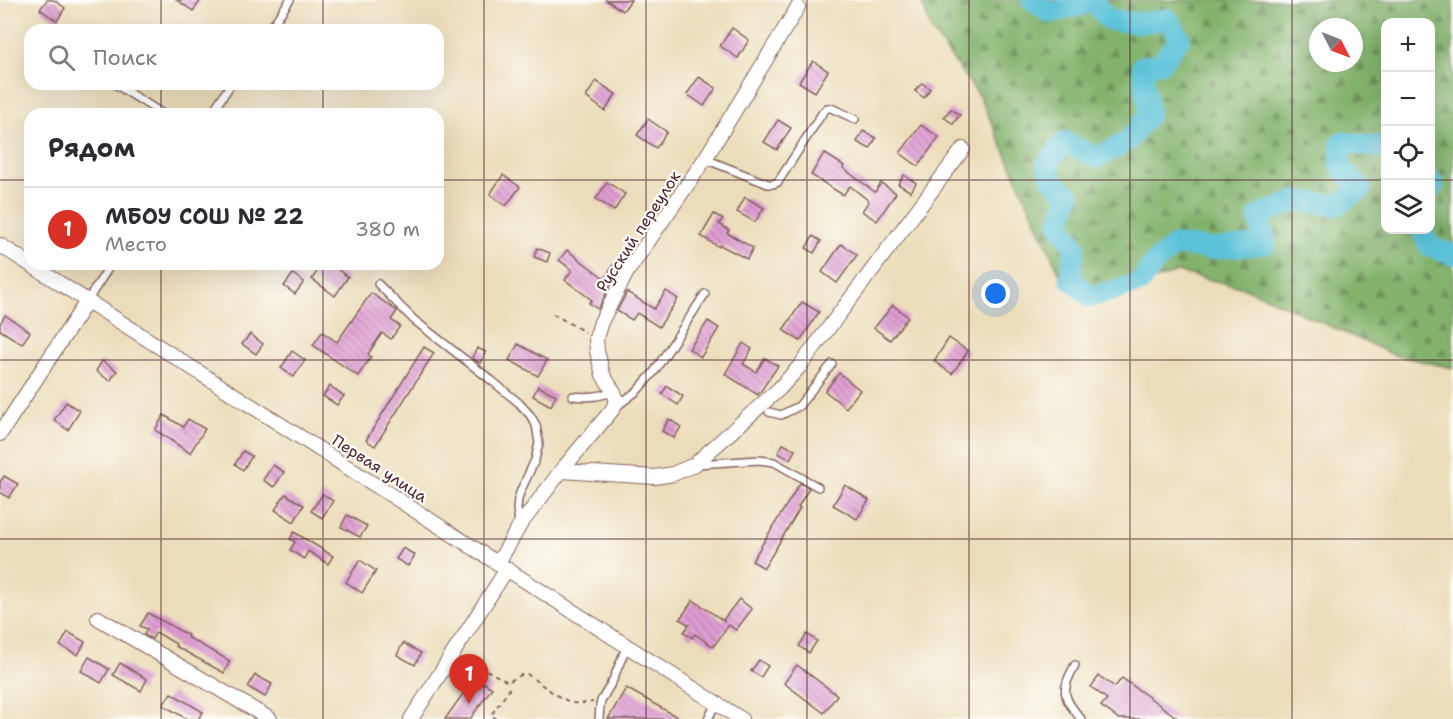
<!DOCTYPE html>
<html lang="ru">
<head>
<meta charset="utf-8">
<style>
  :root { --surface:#fff; --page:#f2f2f3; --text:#2b2b33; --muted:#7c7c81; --line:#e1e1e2; --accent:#d93025 }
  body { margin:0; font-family:"Shantell Sans",sans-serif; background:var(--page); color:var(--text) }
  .controls { position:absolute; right:18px; top:18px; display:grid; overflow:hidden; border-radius:12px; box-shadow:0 6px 24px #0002 }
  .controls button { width:54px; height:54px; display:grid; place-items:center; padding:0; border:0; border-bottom:2px solid var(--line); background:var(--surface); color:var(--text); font:30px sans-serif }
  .compass { position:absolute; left:1309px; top:18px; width:54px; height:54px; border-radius:50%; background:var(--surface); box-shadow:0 6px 24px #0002; rotate:132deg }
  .you { position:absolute; left:996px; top:294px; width:21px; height:21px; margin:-15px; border:4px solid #fff; border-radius:50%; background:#1a73e8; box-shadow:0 0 0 9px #1a73e833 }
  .badge { display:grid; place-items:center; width:39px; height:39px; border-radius:50%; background:var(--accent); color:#fff; font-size:20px; font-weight:700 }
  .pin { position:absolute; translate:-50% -50px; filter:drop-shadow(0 2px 3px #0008) }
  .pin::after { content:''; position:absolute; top:32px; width:21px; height:18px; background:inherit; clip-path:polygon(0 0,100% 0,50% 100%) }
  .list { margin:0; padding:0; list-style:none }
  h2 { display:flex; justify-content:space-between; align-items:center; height:78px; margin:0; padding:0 24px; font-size:26px }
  h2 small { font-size:20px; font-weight:400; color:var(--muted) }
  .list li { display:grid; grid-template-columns:39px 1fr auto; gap:18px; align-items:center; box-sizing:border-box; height:84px; padding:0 24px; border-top:2px solid var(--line) }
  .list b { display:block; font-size:22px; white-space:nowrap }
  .list p { margin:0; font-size:20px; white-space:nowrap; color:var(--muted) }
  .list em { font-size:20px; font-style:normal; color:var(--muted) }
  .icon { flex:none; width:33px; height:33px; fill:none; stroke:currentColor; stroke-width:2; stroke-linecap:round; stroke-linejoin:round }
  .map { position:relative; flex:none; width:1453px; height:719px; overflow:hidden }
  .search { position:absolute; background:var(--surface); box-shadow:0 6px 24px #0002; left:24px; top:24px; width:420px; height:66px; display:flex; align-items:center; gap:15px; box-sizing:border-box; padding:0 21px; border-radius:18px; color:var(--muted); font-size:22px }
  .panel { position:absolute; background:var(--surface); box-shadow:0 6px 24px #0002; left:24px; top:108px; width:420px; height:162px; border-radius:18px }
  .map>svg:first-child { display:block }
  .forest { fill:url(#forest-firs); stroke:#66684c; stroke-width:1.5; fill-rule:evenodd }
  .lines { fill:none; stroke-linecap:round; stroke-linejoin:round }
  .river { stroke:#5bc2d9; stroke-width:21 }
  .building { fill:url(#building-back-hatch) }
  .lane-casing { stroke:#83625d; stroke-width:10 }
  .street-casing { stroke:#83625d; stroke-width:16 }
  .path { stroke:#83625d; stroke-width:2; stroke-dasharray:4.5 4.5; stroke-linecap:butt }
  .lane { stroke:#fff; stroke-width:7 }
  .street { stroke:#fff; stroke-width:14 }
  .grid { fill:none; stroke:#4a1f2b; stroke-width:1.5; stroke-opacity:0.55 }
  .labels { text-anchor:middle; stroke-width:4.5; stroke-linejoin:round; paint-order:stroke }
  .street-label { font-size:16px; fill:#4a1f2b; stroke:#fdfcf7 }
</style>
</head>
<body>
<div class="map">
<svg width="1453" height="719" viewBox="0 0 1453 719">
  <defs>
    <pattern id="forest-firs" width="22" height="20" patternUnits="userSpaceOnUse" patternTransform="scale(1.5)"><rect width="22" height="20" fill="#82b26c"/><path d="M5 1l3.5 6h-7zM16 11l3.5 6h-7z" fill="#6c9059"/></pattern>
    <pattern id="building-back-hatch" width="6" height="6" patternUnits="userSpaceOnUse" patternTransform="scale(1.5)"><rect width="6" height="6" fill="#df9dd3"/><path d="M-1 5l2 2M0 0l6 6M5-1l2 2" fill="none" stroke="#b77fab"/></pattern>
  </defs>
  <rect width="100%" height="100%" fill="#fdfcf7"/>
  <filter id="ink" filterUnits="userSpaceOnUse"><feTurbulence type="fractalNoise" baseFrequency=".0167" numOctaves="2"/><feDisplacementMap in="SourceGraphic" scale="12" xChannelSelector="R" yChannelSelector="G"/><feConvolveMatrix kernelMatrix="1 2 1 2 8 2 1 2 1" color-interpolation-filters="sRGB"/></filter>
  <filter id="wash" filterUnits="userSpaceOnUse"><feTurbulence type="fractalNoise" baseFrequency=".008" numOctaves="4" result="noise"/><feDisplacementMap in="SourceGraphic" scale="24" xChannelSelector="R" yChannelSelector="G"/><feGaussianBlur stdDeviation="1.35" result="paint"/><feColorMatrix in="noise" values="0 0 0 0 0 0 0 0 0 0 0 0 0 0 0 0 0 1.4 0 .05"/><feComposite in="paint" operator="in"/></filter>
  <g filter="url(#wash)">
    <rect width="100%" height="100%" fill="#ecddba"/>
    <path class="forest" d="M921,0h532v368l-59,-13 -149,-67 -68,-16 -85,30 -16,-6 -10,-8 -86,-191 -49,-67zM1386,22h44v208h-44zM1318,27h36v36h-36z"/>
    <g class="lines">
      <g class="river">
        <polyline points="1032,0 1050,13 1093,2 1109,20 1140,23 1168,19 1180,38 1161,63 1142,66 1149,114 1128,141 1097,158 1065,142 1047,163 1052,180 1070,196 1059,223 1075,246 1070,279 1091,297 1140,283 1154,263 1175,245 1212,249 1266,244 1258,216 1296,201 1338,205 1361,189 1340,166 1341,142 1386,148"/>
        <polyline points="1430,180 1434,185 1430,191"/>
        <polyline points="1422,230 1429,246 1453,255"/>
      </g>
    </g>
    <g id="blocks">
      <g class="building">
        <polygon points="47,0 54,0 65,8 57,21 40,9"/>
        <polygon points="177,0 201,0 193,11"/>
        <polygon points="606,0 631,0 623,11"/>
        <polygon points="732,28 749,40 738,58 720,46"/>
        <polygon points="813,61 828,71 815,92 799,82"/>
        <polygon points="699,77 716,88 704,106 687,94"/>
        <polygon points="596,81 616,94 605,111 586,97"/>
        <polygon points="922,83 930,89 924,98 915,91"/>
        <polygon points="951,109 960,115 953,124 944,117"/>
        <polygon points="648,119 667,132 656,148 637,135"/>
        <polygon points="778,120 791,128 777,150 764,142"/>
        <polygon points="921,125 939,137 918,166 900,153"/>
        <polygon points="863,131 876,138 870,149 857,142"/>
        <polygon points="824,153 844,166 843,168 875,192 881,183 896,193 877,221 862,211 869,201 850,186 843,195 811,175"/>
        <polygon points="503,175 520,187 506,206 490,194"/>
        <polygon points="904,175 916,183 911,192 898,184"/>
        <polygon points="607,182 625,194 614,211 596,199"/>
        <polygon points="745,197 764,208 755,222 737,212"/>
        <polygon points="714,214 723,219 719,224 729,230 727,233 753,248 747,259 720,245 719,247 701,236"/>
        <polygon points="813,236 821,241 814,253 806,248"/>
        <polygon points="841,244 857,255 837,283 822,272"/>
        <polygon points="537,248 550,253 547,262 534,257"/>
        <polygon points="567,250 605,279 613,265 619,268 598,309 589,303 592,300 565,280 572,270 559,260"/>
        <polygon points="322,264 330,264 348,277 335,296 312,279"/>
        <polygon points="293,274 304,282 295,294 284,286"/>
        <polygon points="666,291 678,299 659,327 637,313 632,320 617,311 627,292 654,309"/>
        <polygon points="371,293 397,311 391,320 400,326 391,339 382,333 368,354 371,357 358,376 313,345 322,332 337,342"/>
        <polygon points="802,302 819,312 800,341 783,330"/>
        <polygon points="893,305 908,317 890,340 874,328"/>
        <polygon points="5,315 30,332 22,344 0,330 0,324"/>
        <polygon points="708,321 719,328 701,357 689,349"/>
        <polygon points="250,334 263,344 256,354 242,344"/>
        <polygon points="949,338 968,351 952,374 934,361"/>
        <polygon points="743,343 752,349 743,364 756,372 765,358 778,366 758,395 725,374"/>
        <polygon points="518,344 547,360 538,376 509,360"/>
        <polygon points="424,347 434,353 375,446 366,440"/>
        <polygon points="477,348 486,352 480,363 472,358"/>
        <polygon points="292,351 305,360 294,377 281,368"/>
        <polygon points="102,361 117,371 110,381 96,371"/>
        <polygon points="839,373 860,390 846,408 825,391"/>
        <polygon points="330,386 344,396 337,405 323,396"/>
        <polygon points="538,386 556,395 551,406 533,396"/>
        <polygon points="667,386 683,396 678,405 662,394"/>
        <polygon points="66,402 80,411 68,430 54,420"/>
        <polygon points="164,415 183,427 188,419 205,429 190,453 155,430"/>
        <polygon points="669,419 681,427 674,438 662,431"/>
        <polygon points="783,444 795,450 790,459 778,453"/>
        <polygon points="243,451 252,456 243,470 235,464"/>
        <polygon points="273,465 284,472 274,487 263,480"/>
        <polygon points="4,476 18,484 9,498 0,492 0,482"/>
        <polygon points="800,483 809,488 798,507 800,508 764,568 752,561"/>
        <polygon points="845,485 869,500 857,519 833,505"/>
        <polygon points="285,494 304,505 294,522 275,510"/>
        <polygon points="323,494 333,501 322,518 311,511"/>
        <polygon points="347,515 367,526 360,537 341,527"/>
        <polygon points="294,532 333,556 328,564 308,551 304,559 290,550 295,542 290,539"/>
        <polygon points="403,548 415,555 408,566 396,559"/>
        <polygon points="360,560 376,571 362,593 346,582"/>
        <polygon points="739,599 752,609 736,630 729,625 713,647 695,634 692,638 684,632 689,625 680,619 693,600 725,622 723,620"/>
        <polygon points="148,613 188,635 187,637 230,661 224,673 175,646 176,644 156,632 152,639 144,635 147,629 140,626"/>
        <polygon points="68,632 85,642 78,655 60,646"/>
        <polygon points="807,634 817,641 809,653 799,646"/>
        <polygon points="403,643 421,653 415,665 397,655"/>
        <polygon points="89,657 109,669 101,683 81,671"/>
        <polygon points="759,660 768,666 761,677 751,671"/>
        <polygon points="120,663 147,679 141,691 113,675"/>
        <polygon points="797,665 837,695 824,713 784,683"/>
        <polygon points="255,675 272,684 265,697 248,687"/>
        <polygon points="1099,676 1115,687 1122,678 1179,719 1119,719 1101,706 1107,699 1091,687"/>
        <polygon points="475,677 492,688 470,719 445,719"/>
        <polygon points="626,688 681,719 608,719"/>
        <polygon points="171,693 203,712 198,719 187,719 163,705"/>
      </g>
    </g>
  </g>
  <g filter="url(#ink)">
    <use href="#blocks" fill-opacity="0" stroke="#83625d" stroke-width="1.5"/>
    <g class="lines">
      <defs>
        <g id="lane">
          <polyline points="269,30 290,0"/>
          <polyline points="115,84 163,114"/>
          <polyline points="211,114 231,84"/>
          <polyline points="705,159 768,184 773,184 778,182 823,112 827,108 831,108 855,119"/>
          <polyline points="378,284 414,320 491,380 519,403 530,415 536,425 539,443 535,460 521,490 518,499 517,509 519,523"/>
          <polyline points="87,301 111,264"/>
          <path d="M573,396c16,2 26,0 41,-4"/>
          <polyline points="616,407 637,391 654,372 705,294"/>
          <polyline points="769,412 781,415 799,406 832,364"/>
          <polyline points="697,464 759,460 774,462 818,487"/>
          <path d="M1075,665c-15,27 -12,32 6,54"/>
          <polyline points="599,719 600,706 601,701 613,680 627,645"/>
          <polyline points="708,719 716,703"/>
        </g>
        <g id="street">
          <polyline points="0,245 741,719"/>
          <polyline points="0,434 87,301"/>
          <polyline points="561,471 655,477 673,474 694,465 779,389 800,366 963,149"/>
          <polyline points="498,563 520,525 561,471 612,410 617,401 614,392 603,375 597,351 596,338 601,322 627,272 705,159 798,7"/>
          <polyline points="98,618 270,719"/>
          <polyline points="411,719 507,569"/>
        </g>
      </defs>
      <use href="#lane" class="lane-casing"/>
      <use href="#street" class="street-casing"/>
      <g class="path">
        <polyline points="553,314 585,332"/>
        <path d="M464,662l2,-3 42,23 13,-7 6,-1c11,8 34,26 46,29 7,1 13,0 20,-1"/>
        <polyline points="497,719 491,715 509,690 508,683"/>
      </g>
      <use href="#lane" class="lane"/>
      <use href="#street" class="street"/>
    </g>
  </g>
  <path class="grid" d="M161,0v30M323,0v30M484,0v719M646,0v719M807,0v719M969,0v719M1130,0v719M1292,0v719M161,84v30M323,84v30M0,180h30M438,180h948M1430,180h23M161,264v455M323,264v455M0,360h1453M0,539h1453"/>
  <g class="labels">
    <g class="street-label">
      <text transform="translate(638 231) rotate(-57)" y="6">Русский переулок</text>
      <text transform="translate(380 468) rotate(33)" y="6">Первая улица</text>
    </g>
  </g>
</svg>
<div class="controls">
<button>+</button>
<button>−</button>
<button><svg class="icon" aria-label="locate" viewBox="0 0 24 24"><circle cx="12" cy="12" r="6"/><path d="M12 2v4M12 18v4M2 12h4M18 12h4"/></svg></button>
<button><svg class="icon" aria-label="layers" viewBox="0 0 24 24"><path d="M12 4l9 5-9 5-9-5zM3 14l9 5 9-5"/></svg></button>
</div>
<svg class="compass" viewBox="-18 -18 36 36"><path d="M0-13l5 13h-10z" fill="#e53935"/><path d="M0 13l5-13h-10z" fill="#7c7c81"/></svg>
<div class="you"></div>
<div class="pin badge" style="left:469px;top:704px">1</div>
<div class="search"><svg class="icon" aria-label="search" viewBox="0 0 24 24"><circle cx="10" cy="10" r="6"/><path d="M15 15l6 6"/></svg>Поиск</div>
<section class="panel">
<h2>Рядом<small></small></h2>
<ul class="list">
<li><span class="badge">1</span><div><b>МБОУ СОШ № 22</b><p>Место</p></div><em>380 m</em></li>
</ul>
</section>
</div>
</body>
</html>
